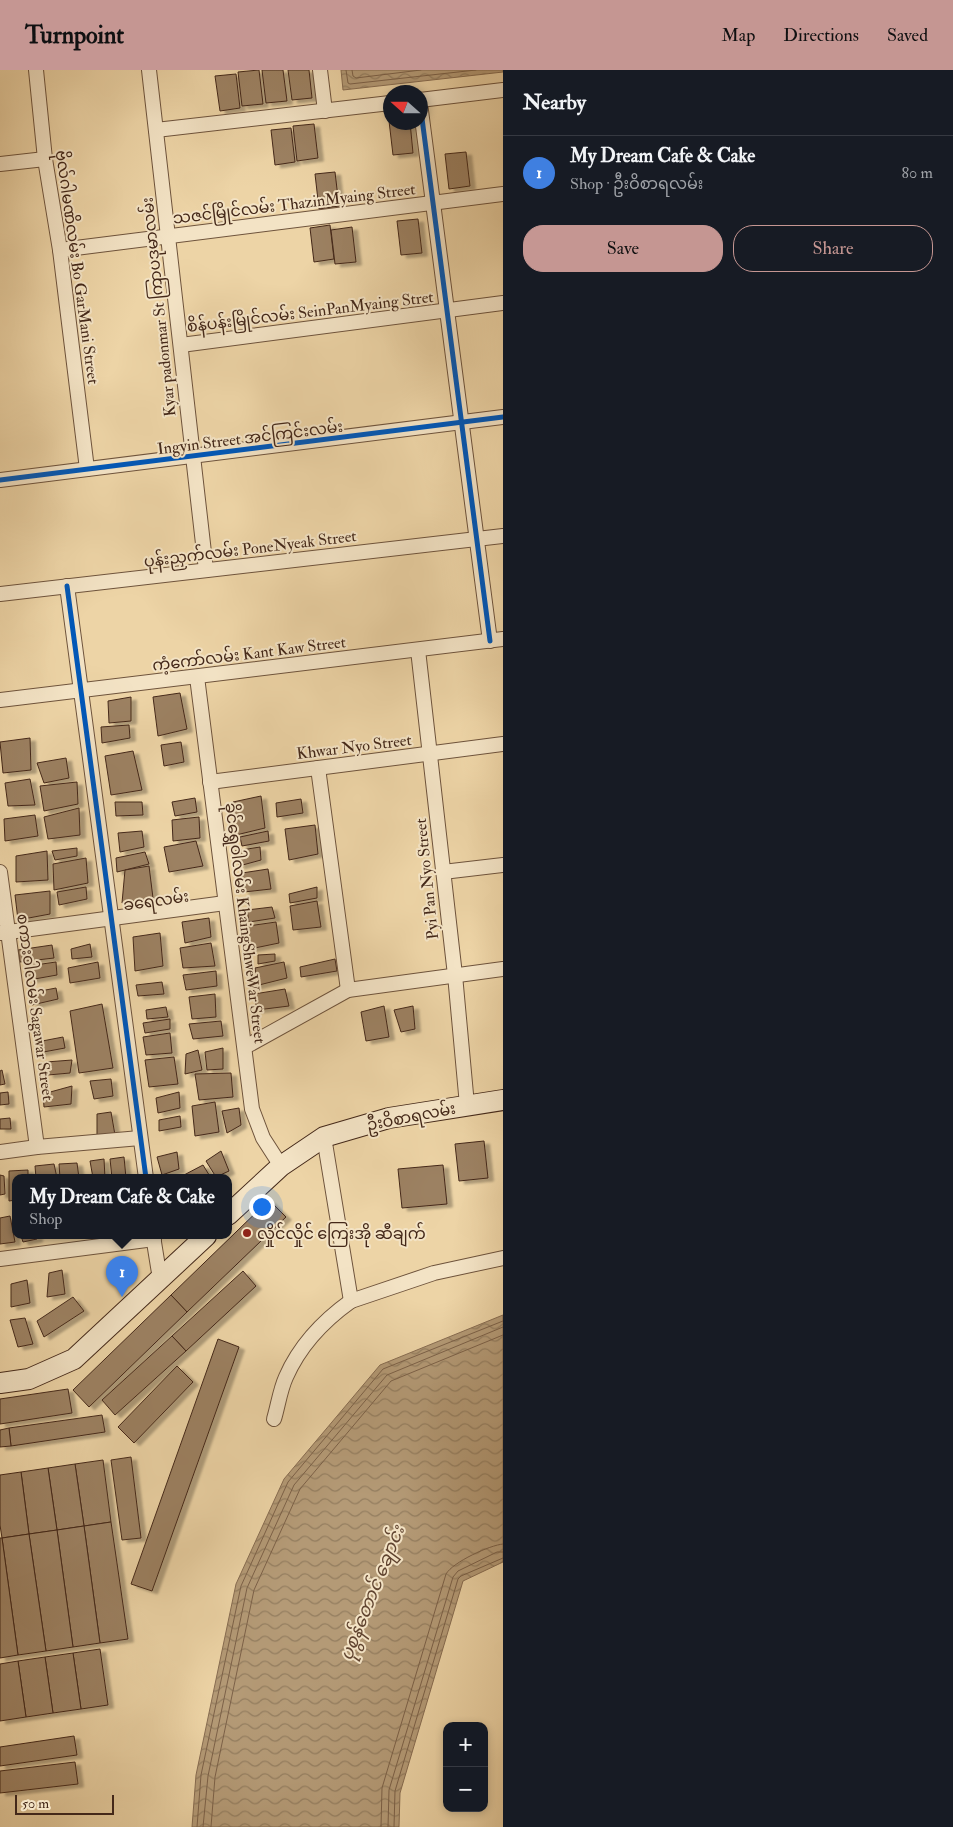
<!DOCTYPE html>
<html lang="en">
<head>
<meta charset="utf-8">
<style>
  :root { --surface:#171b24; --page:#20242c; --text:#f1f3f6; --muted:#9ea1a6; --line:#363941; --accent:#c59692 }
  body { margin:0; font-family:"IM FELL Double Pica","Noto Sans Myanmar",serif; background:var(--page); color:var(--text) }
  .controls { position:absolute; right:15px; bottom:15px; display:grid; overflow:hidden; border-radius:10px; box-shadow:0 2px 8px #0003 }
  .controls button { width:45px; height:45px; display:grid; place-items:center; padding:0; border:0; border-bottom:1px solid var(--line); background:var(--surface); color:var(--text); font:25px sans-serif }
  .compass { position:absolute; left:383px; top:15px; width:45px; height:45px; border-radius:50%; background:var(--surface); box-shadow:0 2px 8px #0003; rotate:291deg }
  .scale { position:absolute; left:15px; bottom:12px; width:99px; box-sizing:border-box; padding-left:5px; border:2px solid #442819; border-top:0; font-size:14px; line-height:18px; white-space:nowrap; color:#442819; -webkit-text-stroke:4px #f3e3c5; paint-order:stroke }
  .you { position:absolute; left:261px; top:1136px; width:18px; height:18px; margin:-12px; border:4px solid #fff; border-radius:50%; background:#1a73e8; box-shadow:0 0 0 8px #1a73e833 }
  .badge { display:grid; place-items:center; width:32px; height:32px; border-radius:50%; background:var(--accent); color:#fff; font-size:16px; font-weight:700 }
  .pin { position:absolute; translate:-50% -41px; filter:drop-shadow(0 1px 2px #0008) }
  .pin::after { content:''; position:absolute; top:26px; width:18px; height:15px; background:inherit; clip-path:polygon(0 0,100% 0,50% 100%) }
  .popup { position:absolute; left:12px; top:1104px; width:220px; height:65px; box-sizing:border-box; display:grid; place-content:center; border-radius:10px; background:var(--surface); filter:drop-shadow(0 1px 4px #0005); font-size:16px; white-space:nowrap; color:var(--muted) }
  .popup b { font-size:19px; color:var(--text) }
  .popup::after { content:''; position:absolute; left:50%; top:100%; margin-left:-10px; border:10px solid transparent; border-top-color:var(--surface) }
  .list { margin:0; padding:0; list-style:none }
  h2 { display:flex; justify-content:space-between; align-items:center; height:65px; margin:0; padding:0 20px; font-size:21px }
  h2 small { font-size:16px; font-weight:400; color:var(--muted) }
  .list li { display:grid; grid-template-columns:32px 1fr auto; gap:15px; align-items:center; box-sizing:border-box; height:75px; padding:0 20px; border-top:1px solid var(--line) }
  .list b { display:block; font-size:19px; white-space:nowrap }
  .list p { margin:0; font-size:16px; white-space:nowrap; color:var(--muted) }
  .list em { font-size:16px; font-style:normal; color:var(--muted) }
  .actions { display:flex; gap:10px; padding:15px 20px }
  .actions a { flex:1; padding:11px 0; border:1px solid var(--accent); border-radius:20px; text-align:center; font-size:18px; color:var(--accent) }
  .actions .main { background:var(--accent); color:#111 }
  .map { position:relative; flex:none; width:503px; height:1757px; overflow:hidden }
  header { display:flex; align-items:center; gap:30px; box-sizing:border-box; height:70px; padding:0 25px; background:var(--accent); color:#111 }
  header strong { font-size:24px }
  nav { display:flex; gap:28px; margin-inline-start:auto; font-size:18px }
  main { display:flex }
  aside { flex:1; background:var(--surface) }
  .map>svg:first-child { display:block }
  .water { fill:url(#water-waves); stroke:#876c51 }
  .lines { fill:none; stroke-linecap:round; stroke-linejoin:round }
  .shore { stroke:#7c6148; stroke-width:1 }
  .building { fill:#9c8162; stroke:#442819; filter:url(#shadow) }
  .street-casing { stroke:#6e533c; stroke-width:16 }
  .secondary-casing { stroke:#442819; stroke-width:22 }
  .street { stroke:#f3e3c5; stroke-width:14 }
  .secondary { stroke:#f3e3c5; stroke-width:20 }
  .cycleway-casing { stroke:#f3e3c5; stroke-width:8 }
  .cycleway { stroke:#0057b8; stroke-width:5 }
  .poi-dot { fill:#8f2418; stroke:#f3e3c5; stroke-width:2 }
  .labels { text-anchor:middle; stroke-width:4; stroke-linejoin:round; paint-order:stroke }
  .street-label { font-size:16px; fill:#442819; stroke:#f3e3c5 }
  .poi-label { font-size:16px; fill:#442819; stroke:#f3e3c5; text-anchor:start }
  .water-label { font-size:18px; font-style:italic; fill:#604430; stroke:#f3e3c5 }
</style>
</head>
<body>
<header>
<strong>Turnpoint</strong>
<nav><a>Map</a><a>Directions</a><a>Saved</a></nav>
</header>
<main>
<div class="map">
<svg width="503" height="1757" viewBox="0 0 503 1757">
  <defs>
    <pattern id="water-waves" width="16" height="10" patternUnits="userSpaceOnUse" patternTransform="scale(1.25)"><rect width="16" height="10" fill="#b49a76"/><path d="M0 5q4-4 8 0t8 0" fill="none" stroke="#947e60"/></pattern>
    <filter id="shadow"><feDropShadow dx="5.5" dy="3" stdDeviation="1" flood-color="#0004"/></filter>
  </defs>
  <rect width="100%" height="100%" fill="#edd4a6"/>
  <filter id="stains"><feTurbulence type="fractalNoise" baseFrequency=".004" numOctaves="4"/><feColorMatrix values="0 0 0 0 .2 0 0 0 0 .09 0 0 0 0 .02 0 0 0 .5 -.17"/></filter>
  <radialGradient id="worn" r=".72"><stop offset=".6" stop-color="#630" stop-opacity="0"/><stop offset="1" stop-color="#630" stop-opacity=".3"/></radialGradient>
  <g class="water">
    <polygon points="341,0 503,0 503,2 343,20"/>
    <polygon points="503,1245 503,1492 463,1511 400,1723 399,1757 192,1757 196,1705 236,1514 284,1409 380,1295"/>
  </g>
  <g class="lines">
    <g class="shore">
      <polyline points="346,0 348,13 350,14 476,0"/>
      <polyline points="352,0 353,6 356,8 421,0"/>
      <polyline points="197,1757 201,1705 241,1516 288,1412 383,1299 503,1251"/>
      <polyline points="203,1757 208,1706 247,1518 294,1415 387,1305 503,1257"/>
      <polyline points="211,1757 215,1707 254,1520 300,1419 391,1311 503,1265"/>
      <path d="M381,1757l1,-39 64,-214c7,-12 44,-29 57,-30"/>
      <polyline points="388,1757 389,1720 453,1507 458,1501 497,1482 503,1482"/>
      <polyline points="394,1757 395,1721 458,1509 461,1506 503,1488"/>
    </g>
  </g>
  <g class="building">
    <polygon points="259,0 263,34 242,36 238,2"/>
    <polygon points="262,0 283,0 287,31 266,33"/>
    <polygon points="288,0 309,0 312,28 292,30"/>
    <polygon points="236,4 240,38 220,41 215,6"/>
    <polygon points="390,50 390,52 410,52 413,83 393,85 389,51"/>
    <polygon points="314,54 318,88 297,91 293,56"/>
    <polygon points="291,58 295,92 275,95 271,60"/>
    <polygon points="466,82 470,116 449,119 445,84"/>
    <polygon points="335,102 339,136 319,139 315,104"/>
    <polygon points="418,149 422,183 401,185 397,151"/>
    <polygon points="330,155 334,189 314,192 310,158"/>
    <polygon points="352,157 356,192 335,194 331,160"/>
    <polygon points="180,623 187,659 158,666 153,627"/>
    <polygon points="131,627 131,651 109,653 108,631"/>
    <polygon points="129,655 130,668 102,673 101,657"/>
    <polygon points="30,668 31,700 3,703 0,672"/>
    <polygon points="181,672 184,692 164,696 161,675"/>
    <polygon points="133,681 142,720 111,725 105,686"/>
    <polygon points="66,688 69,708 44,713 37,693"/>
    <polygon points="30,709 35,735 8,736 5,713"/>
    <polygon points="77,712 78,734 44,741 40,716"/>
    <polygon points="261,726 265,758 236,765 233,732"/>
    <polygon points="195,728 197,742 175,746 172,732"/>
    <polygon points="301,729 303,743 277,747 276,733"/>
    <polygon points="115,732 142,732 143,745 116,746"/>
    <polygon points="79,738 80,765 48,769 44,747"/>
    <polygon points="35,745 38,766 5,771 4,749"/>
    <polygon points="199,747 200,768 173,771 172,750"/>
    <polygon points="315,755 318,784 289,790 285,759"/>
    <polygon points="142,761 144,777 120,782 118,763"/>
    <polygon points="268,761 269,771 242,776 240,767"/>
    <polygon points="196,771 203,796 169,802 164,777"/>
    <polygon points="260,777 261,790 239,796 235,781"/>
    <polygon points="77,778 77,786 55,790 52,781"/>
    <polygon points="47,781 48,810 16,812 16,786"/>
    <polygon points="145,782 149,794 117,802 116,788"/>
    <polygon points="86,788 88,813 54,820 53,794"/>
    <polygon points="149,796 153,828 122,833 125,800"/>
    <polygon points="268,799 271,819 244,822 242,803"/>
    <polygon points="86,817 87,829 59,835 57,822"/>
    <polygon points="317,817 317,828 290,833 289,824"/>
    <polygon points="50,821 50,844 18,850 15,825"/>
    <polygon points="317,831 321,857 293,860 290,836"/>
    <polygon points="272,837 275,848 249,852 247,840"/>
    <polygon points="209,848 211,867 185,873 182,852"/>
    <polygon points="276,852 279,873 250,879 248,856"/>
    <polygon points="160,863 163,896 135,901 133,867"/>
    <polygon points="211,873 215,896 183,898 180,878"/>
    <polygon points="90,874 92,887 72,889 71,879"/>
    <polygon points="52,875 54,888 20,892 18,880"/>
    <polygon points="275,884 275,891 258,894 258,885"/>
    <polygon points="335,889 337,901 301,907 300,897"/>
    <polygon points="56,892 57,905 29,910 28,896"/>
    <polygon points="98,892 100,908 70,913 68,898"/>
    <polygon points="284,892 287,908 251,917 249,905 256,904 255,898"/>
    <polygon points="216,901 217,916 186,920 183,905"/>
    <polygon points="162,912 164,924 138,926 136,915"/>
    <polygon points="56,918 58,929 32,935 30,923"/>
    <polygon points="285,919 289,936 257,940 254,924"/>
    <polygon points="215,924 216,947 192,949 189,927"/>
    <polygon points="102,934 113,998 79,1003 70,941"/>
    <polygon points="384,936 389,967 366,971 361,942"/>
    <polygon points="413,936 415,959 401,962 394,940"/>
    <polygon points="166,937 168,947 147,949 146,940"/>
    <polygon points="170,949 170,959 145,963 143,953"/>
    <polygon points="221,951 223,966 193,969 189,954"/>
    <polygon points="170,963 172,983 146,985 143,967"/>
    <polygon points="63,967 65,978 38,983 37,972"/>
    <polygon points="223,978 223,999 207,1000 205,982"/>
    <polygon points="198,980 202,1000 185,1004 186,984"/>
    <polygon points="174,987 178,1014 149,1017 145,990"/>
    <polygon points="72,990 70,1003 48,1005 46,992"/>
    <polygon points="2,1000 5,1014 0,1015 0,1001"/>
    <polygon points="231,1003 233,1027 199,1030 195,1004"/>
    <polygon points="111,1009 113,1026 94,1029 90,1011"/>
    <polygon points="72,1016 71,1034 44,1037 43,1024"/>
    <polygon points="8,1022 9,1034 0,1035 0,1023"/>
    <polygon points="179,1022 180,1038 158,1043 156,1028"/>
    <polygon points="215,1032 219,1062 195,1066 192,1036"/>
    <polygon points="239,1038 241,1055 227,1063 222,1041"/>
    <polygon points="111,1042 115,1065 97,1068 97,1044"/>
    <polygon points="180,1046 181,1057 159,1061 159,1050"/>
    <polygon points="10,1048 11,1059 0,1059 0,1049"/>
    <polygon points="484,1071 488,1108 459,1111 455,1074"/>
    <polygon points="221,1081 229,1101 216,1107 206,1091"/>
    <polygon points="177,1082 179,1099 162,1105 157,1087"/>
    <polygon points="124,1087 126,1108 112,1108 110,1089"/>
    <polygon points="104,1089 105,1108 93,1108 90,1091"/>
    <polygon points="77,1093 79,1108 60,1108 59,1094"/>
    <polygon points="54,1094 57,1108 36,1108 35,1096"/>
    <polygon points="203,1095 211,1108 186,1108 184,1105"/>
    <polygon points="443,1095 447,1134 402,1138 398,1099"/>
    <polygon points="28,1100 28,1108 16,1108 16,1130 9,1131 9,1101"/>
    <polygon points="0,1105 4,1106 5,1124 0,1125"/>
    <polygon points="269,1130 286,1147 187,1242 171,1225"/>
    <polygon points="10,1146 15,1172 0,1174 0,1148"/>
    <polygon points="21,1166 37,1166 37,1169 23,1172"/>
    <polygon points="62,1200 65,1224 47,1227 49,1203"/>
    <polygon points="243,1201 256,1216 186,1281 172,1266"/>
    <polygon points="27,1210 30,1233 11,1237 11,1214"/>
    <polygon points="171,1225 187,1242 89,1337 73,1320"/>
    <polygon points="73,1227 84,1241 44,1267 37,1251"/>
    <polygon points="25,1248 33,1274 18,1277 10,1250"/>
    <polygon points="172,1266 186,1281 115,1345 102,1330"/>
    <polygon points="218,1269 239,1277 152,1521 131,1514"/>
    <polygon points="177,1296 193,1312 134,1373 118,1357"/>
    <polygon points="68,1319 72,1343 0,1354 0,1329"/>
    <polygon points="102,1345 105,1362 11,1376 9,1358"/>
    <polygon points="9,1358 11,1376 0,1377 0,1360"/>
    <polygon points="131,1387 141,1468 122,1470 111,1390"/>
    <polygon points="103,1390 111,1452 84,1456 75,1394"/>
    <polygon points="75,1394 84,1456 57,1460 48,1398"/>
    <polygon points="48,1398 57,1460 29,1464 21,1402"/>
    <polygon points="21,1402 29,1464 2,1468 0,1455 0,1405"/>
    <polygon points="111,1452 128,1569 100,1573 84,1456"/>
    <polygon points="84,1456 100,1573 73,1577 57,1460"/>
    <polygon points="57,1460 73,1577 46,1581 29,1464"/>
    <polygon points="29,1464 46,1581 18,1585 2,1468"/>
    <polygon points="0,1468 2,1468 18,1585 0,1588"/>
    <polygon points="100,1579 108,1635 81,1639 73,1583"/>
    <polygon points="73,1583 81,1639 53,1643 45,1587"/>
    <polygon points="45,1587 53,1643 26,1647 18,1591"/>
    <polygon points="18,1591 26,1647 0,1651 0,1594"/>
    <polygon points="74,1666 77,1685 0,1696 0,1677"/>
    <polygon points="75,1692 78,1714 0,1723 0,1701"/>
  </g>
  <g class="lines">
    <defs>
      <g id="street">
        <polyline points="36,0 45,89 60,180 87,399"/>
        <polyline points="149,0 206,500"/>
        <polyline points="320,0 325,41"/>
        <polyline points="420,30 503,20"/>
        <polyline points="420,33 490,571"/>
        <polyline points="156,60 390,33"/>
        <polyline points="0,94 45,89"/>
        <polyline points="60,180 503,124"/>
        <polyline points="181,275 503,233"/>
        <polyline points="0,410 503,347"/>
        <polyline points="67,516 146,1108"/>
        <polyline points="0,524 503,466"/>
        <polyline points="418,580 455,905 467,1035"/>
        <polyline points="197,607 252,1039 263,1068 281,1096"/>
        <polyline points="0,630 503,569"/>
        <polyline points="318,698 348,920"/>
        <polyline points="210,712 503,674"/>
        <polyline points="0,802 37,1077"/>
        <polyline points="443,802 503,795"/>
        <polyline points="1,863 225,833"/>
        <polyline points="245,977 348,920 503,899"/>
        <polyline points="324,1067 351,1231 434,1203 503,1188"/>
        <polyline points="0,1082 37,1077 140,1068"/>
        <polyline points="153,1166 160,1209"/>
        <polyline points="0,1189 154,1169"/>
        <path d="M274,1349c4,-13 6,-29 12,-42 14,-32 37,-56 65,-76"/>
      </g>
      <g id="secondary">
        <polyline points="228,1145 281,1096 324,1067 389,1048 503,1030"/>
        <polyline points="0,1313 29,1309 74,1289 206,1166"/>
      </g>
    </defs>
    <use href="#street" class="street-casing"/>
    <use href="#secondary" class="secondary-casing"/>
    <use href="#street" class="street"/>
    <use href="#secondary" class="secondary"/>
    <defs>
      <g id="cycleway">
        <polyline points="420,33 490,571"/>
        <polyline points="0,410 503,347"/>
        <polyline points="67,516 146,1108"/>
      </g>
    </defs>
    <use href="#cycleway" class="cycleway-casing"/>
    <use href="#cycleway" class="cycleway"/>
  </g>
  <circle class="poi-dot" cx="247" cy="1163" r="5"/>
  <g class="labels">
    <g class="street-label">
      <text transform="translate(294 133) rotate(-7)" y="6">သဇင်မြိုင်လမ်း ThazinMyaing Street</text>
      <text transform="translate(78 197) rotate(82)" y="6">ဗိုလ်ဂါမဏိလမ်း Bo GarMani Street</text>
      <text transform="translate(158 237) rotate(-96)" y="6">Kyar padonmar St ကြာပဒုမာလမ်း</text>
      <text transform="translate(310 241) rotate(-7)" y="6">စိန်ပန်းမြိုင်လမ်း SeinPanMyaing Stret</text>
      <text transform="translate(250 367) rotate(-7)" y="6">Ingyin Street အင်ကြင်းလမ်း</text>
      <text transform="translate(250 478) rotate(-7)" y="6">ပုန်းညှက်လမ်း PoneNyeak Street</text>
      <text transform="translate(249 583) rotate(-7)" y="6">ကံ့ကော်လမ်း Kant Kaw Street</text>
      <text transform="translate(354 676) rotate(-7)" y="6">Khwar Nyo Street</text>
      <text transform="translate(426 809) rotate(-96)" y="6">Pyi Pan Nyo Street</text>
      <text transform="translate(156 830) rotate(-8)" y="6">ခရေလမ်း</text>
      <text transform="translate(246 853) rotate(83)" y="6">ခိုင်ရွှေဝါလမ်း KhaingShweWar Street</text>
      <text transform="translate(36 937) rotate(82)" y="6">စကားဝါလမ်း Sagawar Street</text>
      <text transform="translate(411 1046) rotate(-11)" y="6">ဦးဝိစာရလမ်း</text>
    </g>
    <g class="poi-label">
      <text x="257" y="1169">လှိုင်လှိုင် ကြေးအို ဆီချက်</text>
    </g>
    <g class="water-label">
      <text transform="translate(372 1523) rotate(-68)" y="6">ပုစွန်တောင် ချောင်း</text>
    </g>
  </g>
  <rect width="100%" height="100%" filter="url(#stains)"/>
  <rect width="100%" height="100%" fill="url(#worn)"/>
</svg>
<div class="controls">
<button>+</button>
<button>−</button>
</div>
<svg class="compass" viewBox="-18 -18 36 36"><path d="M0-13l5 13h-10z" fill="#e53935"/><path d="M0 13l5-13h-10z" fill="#9ea1a6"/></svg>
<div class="scale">50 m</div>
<div class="you"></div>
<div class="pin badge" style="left:122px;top:1227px;background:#3f7fe0">1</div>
<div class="popup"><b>My Dream Cafe &amp; Cake</b>Shop</div>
</div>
<aside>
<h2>Nearby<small></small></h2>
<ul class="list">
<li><span class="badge" style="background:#3f7fe0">1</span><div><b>My Dream Cafe &amp; Cake</b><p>Shop · ဦးဝိစာရလမ်း</p></div><em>80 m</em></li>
</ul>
<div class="actions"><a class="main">Save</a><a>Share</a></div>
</aside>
</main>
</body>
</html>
